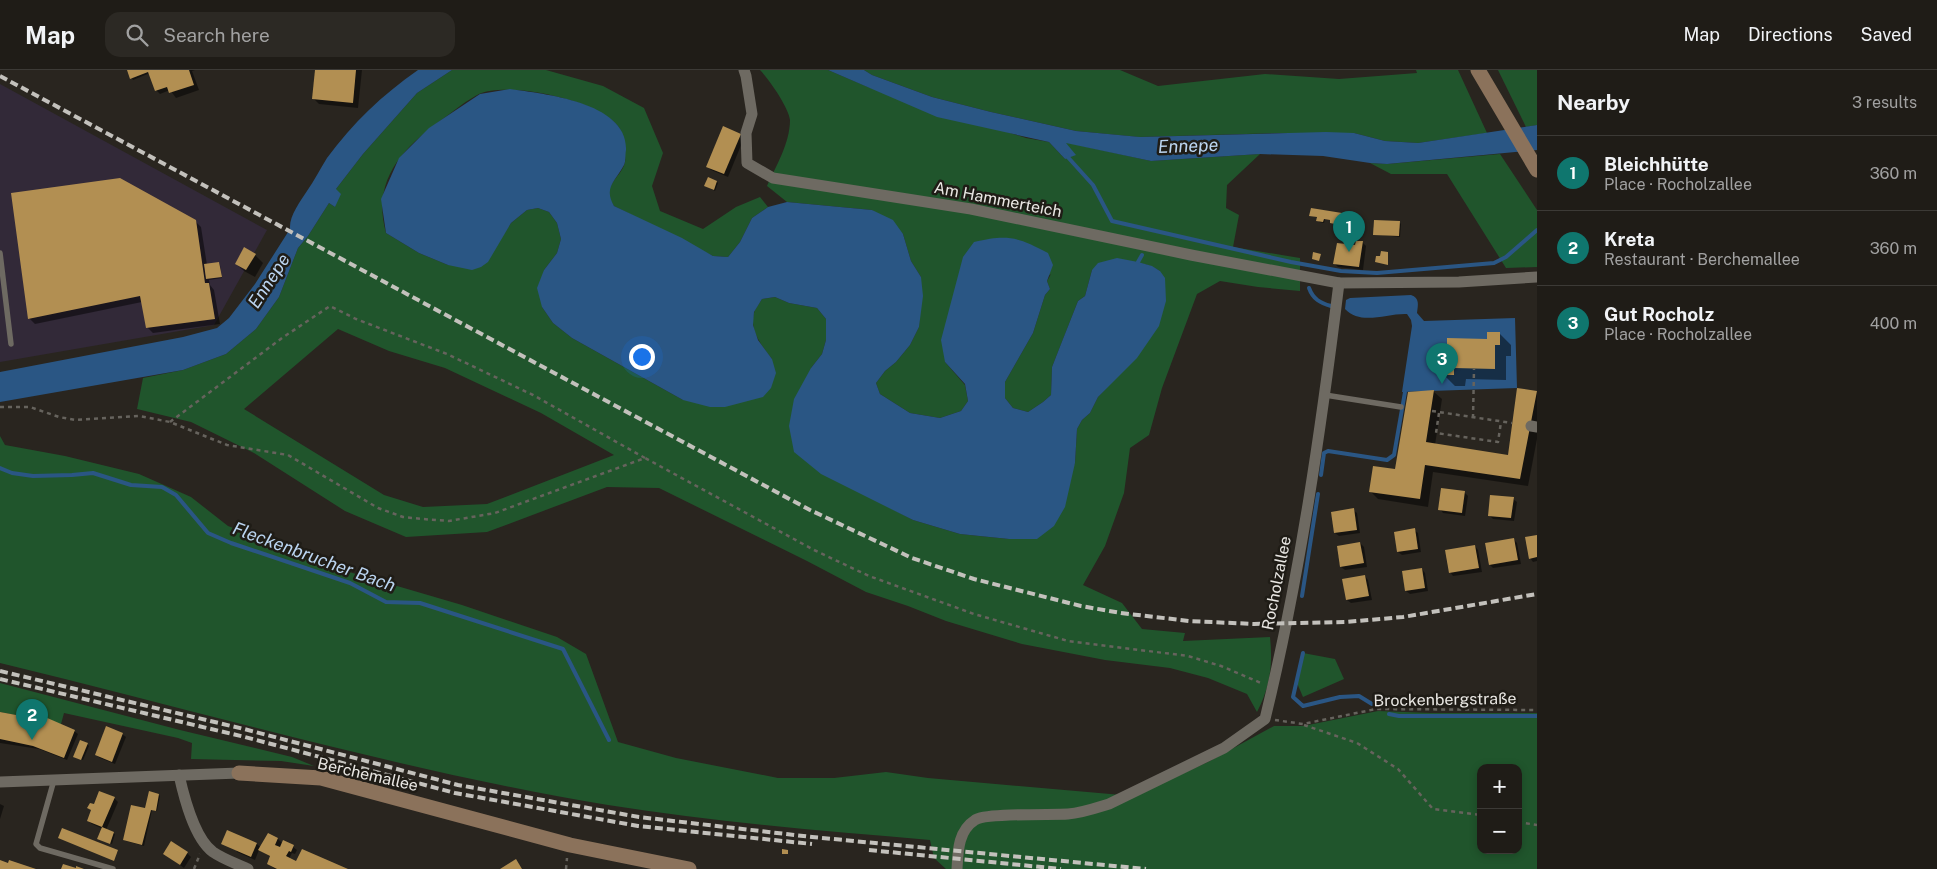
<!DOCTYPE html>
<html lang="en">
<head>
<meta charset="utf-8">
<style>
  :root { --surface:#1f1c17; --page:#2c2924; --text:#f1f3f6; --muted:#a1a1a1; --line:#3c3a36; --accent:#0f766e }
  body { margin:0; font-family:"Public Sans",sans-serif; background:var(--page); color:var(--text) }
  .controls { position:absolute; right:15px; bottom:15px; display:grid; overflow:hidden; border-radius:10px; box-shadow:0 2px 8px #0003 }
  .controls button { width:45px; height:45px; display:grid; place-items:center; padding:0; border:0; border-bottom:1px solid var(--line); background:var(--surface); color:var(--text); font:25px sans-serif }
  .you { position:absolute; left:641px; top:286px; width:18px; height:18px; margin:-12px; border:4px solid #fff; border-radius:50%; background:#1a73e8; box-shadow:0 0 0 8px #1a73e833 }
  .badge { display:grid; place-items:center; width:32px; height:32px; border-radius:50%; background:var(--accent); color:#fff; font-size:16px; font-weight:700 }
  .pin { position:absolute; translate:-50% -41px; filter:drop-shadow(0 1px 2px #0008) }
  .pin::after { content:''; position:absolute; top:26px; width:18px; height:15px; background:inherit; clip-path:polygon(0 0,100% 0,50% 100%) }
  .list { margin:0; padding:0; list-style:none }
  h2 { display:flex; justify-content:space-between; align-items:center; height:65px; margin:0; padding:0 20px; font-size:21px }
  h2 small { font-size:16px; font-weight:400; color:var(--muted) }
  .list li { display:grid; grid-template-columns:32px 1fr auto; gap:15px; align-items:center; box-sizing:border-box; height:75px; padding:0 20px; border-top:1px solid var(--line) }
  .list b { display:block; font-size:19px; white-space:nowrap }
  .list p { margin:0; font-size:16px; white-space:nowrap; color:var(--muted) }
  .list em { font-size:16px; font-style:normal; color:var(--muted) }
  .icon { flex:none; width:28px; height:28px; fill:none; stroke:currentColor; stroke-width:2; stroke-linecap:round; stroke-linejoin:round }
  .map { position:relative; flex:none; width:1537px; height:799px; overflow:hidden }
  header { display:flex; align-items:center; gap:30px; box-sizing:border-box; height:70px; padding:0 25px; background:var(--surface); border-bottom:1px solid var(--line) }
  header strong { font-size:24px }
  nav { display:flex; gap:28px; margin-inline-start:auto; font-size:18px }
  .search { width:350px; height:45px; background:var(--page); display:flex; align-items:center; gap:12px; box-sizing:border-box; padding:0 18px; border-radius:15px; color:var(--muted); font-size:19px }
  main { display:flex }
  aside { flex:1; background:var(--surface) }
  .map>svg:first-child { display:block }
  .industrial { fill:#322938 }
  .green { fill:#20552c; fill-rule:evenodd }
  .water { fill:#2a5684 }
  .shadow { fill:#0007 }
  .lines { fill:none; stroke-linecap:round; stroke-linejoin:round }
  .stream { stroke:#2a5684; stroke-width:4 }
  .building { fill:#b28f52 }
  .path { stroke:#66635d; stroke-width:2.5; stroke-dasharray:4 4; stroke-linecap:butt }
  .lane { stroke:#6e6a62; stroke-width:5.5 }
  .street { stroke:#6e6a62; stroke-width:11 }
  .secondary { stroke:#8b725b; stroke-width:15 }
  .rail { stroke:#c3c1bc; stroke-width:4; stroke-dasharray:8 4; stroke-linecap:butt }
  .labels { text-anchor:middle; stroke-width:5; stroke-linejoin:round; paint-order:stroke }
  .street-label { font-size:16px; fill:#e9e7e3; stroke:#1f1c16 }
  .water-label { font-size:18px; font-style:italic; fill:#bad4f0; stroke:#1f1c16 }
</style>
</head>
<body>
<header>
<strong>Map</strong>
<div class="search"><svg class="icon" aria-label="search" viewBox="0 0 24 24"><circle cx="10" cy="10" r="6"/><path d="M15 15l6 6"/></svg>Search here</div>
<nav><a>Map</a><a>Directions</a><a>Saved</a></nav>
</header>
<main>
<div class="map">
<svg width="1537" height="799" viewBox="0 0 1537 799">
  <rect width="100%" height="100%" fill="#29251f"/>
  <polygon class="industrial" points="0,14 267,160 214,255 0,292"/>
  <g class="green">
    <path d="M452,0h94l57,16 41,22 19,45 -11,33 8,25 43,18 33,-22 24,-10 8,10 -16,11 -12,24 -12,15 -15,-1 -99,-50c-2,-3 -5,-7 -5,-10 -2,-13 14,-22 16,-34 1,-4 -1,-10 -1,-15 -1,-9 -1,-14 -6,-21 -21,-26 -109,-45 -139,-32 -12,6 -24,16 -35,24 -40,29 -73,61 -58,115l33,20 29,12 56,-31 7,-11 16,-13 11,-2 11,4 8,11 4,16 -4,14 -13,17 -2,37 11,16 19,15 111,62 89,-41c-10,-13 -23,-29 -18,-46 1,-5 6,-10 8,-14l13,-2 14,6 28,5 9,11v21l-4,14 -11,14 72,136 30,16 47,14 49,5h28l38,-76 2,-34 5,-9 8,-7 8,-16 14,-15 48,-111c-23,-15 -42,-6 -68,-1l-7,26 -7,5 -26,66 -1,28 -8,7 -15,10 -15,-4 -8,-10v-16l28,-49 12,-38 5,-6 -3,-8 4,-7 -106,88 20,23 3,16 -7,10 -21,7 -30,-5 -30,-19 -4,-11 9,-12 11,-9 14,-17 9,-18 2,-50 -10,-16 -8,-27 -31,-24 -85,-8 -20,-16c9,-20 23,-43 23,-66 -1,-12 -21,-41 -30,-50h68l40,17 158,51 23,4 16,17v-17l86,19 109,-7 -33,31 -1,23 13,7 -6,32 67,11v33l-42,-4 -38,-6 -23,13 -35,94 -13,47 -19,13 -6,45 -19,53 -22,39 39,18 20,26 43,4 -2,8 87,-4c3,28 0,50 -13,75l-10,-18 -39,-16 -38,-10 -65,-8 -83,-16 -76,-23 -38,-15 -42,-14 -59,-31 -148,-73 -52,-1 -120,45 -81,5 -61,-26 -91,-58 -63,-31 -54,-13 6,-31 40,-8 43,-16 30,-25 23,-32 19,-49 10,-12 21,-33 6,4 1,-18 27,-35 54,-61zM338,259l51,22 56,17 96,45 73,42 -127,49 -64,3 -39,-12 -140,-86z"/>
    <polygon points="864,0 1120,0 1158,16 1265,4 1339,9 1417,3 1416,0 1458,0 1487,63 1418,73 1385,71 1354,63 1277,63 1139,67 1076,61 991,42 932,27 872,5"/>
    <polygon points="1498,0 1537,0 1537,55 1526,57"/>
    <polygon points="1500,84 1537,140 1537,197 1506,198 1447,104 1391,104 1370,93 1387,94"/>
    <path d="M0,366l5,9 60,11 74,18 52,23 37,29 111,43 123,36 95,32 29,17 32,88 58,16 102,20h56l52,-6 42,6 205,18 75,-34 66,-36h29l75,-15 53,2h106v156h-591l-12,-11 -4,-18c-108,-9 -216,-18 -322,-35 -205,-34 -406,-93 -608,-142zM1481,698h37v82h-37z"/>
    <polygon points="1303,583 1335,589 1344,609 1303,627 1297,613"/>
    <polygon points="0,613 180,660 292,687 314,696 281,691 191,689 192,673 178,668 64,643 61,654 0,642"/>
  </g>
  <g class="water">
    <path d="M418,0h34l-35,23 -54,61 -27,35 5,5 -6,13 -6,-4 -21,33 -10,12 -19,49 -23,32 -30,25 -43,16 -183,32v-30l183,-35 34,-9 12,-10 26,-34 35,-55c-1,-13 10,-27 17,-38 7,-10 13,-22 20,-33 26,-35 55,-63 91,-88z"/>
    <polygon points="828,0 864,0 872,5 932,27 991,42 1076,61 1140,67 1326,62 1354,63 1385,71 1418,73 1537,55 1537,80 1387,94 1370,93 1323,86 1260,84 1151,91 1066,73 1076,85 1065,89 1049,72 937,47"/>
    <path d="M510,19c34,5 118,13 116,61 -1,5 0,11 -2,15 -8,16 -21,22 -10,41l68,32 31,18 15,1 12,-15 12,-24 16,-11 19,-5 85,8 21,10 10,14 8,27 10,16 2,19 -4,31 -9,18 -14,17 -11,9 -9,12 4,11 30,19 30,5 21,-7 7,-10 -3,-17 -20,-22 -4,-22 22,-83 11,-15c34,-8 44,-5 74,11l5,12 -6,16 3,8 -5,6 -12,38 -28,49v16l8,10 15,4 15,-10 8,-7 1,-28 9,-23 17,-43 7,-5 7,-26 6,-7 19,-5 21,4 14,4 8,5 5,7 1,23 -7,25 -22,32 -39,39 -8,16 -8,7 -5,9 -2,34 -10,44 -11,19 -17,13h-28l-49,-5 -47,-14 -92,-46 -27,-22 -5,-26 5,-27 17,-31 11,-14 4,-14v-21l-9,-11 -28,-5 -14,-6 -13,2 -8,13 -1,13 5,15 14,19 4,14 -5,15 -8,9 -38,10h-15l-27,-7 -111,-62 -19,-15 -11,-16 -5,-19 7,-18 13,-17 4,-14 -4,-16 -8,-11 -11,-4 -11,2 -16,13 -23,39 -7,5 -9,3 -24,-5 -29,-12 -33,-20 -5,-34 18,-41 30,-30 51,-34z"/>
    <path d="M1411,225c9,3 7,10 6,18l7,8 91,-3 2,70 -115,4 10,-66 -1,-6 -4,-6c-20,-1 -46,12 -62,-5l1,-9 4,-2z"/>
  </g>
  <g class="shadow">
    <polygon points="128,0 195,0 192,1 199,20 176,28 170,20 160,24 156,20 150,3 133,10"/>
    <polygon points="316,0 362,0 358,38 319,34 313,28"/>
    <polygon points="740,65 744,68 728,107 711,100 707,96"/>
    <polygon points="717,112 718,113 715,121 706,116"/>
    <polygon points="1342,144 1343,146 1342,152 1337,151 1336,155 1333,154 1332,150 1325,149 1324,153 1319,152 1318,148 1311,145"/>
    <polygon points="195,151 201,157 207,195 219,193 220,195 222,208 209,210 210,215 214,220 220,254 153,263 147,257 142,232 35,254 29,248"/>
    <polygon points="1399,152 1401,154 1400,167 1374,164"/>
    <polygon points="1362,172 1366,176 1363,200 1338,197 1334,193"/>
    <polygon points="255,185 263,193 255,207 244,201 236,194"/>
    <polygon points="1500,264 1511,275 1511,286 1506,286 1506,310 1466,309 1465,316 1455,316 1443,304 1448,293"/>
    <polygon points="1518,320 1537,322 1537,369 1528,416 1433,402 1428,437 1378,429 1370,421 1396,401 1409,323 1434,322 1442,329 1435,375 1509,386"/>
    <polygon points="1464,422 1468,426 1465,446 1443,443 1440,439"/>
    <polygon points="1513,429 1517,432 1514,451 1493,449 1489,445"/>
    <polygon points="1353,440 1357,443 1360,463 1339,466 1335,463"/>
    <polygon points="1414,460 1418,463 1421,482 1402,485 1398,482"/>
    <polygon points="1537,466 1537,491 1533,492 1530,488"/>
    <polygon points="1514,470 1517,473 1521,494 1493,498 1490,495"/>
    <polygon points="1360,473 1364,477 1367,497 1345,500 1341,497"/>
    <polygon points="1475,476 1478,480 1482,502 1453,506 1450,502"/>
    <polygon points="1422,499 1425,503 1428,521 1410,524 1406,521"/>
    <polygon points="1365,506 1368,510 1372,530 1351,533 1347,530"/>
    <polygon points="0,643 74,661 78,664 67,690 39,679 0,673"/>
    <polygon points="122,664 126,667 115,694 100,688 96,685"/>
    <polygon points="87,674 89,676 83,690 76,688"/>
    <polygon points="159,725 160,726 157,741 152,740 144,776 126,771 124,770"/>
    <polygon points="114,728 118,732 106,760 115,764 112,774 99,769 103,759 92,754 88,751 92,741 89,738"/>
    <polygon points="0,734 4,736 0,749"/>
    <polygon points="228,762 257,774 261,778 268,765 278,769 283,774 293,777 297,780 295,784 292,783 289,789 297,793 345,799 275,799 268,794 271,787 259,780 255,790 237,782"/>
    <polygon points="187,783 191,787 184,798 165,784"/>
  </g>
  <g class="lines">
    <g class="stream">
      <polyline points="1065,84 1093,115 1112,151 1291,192 1341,201 1377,203 1494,193 1506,187 1537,160"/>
      <polyline points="1138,192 1142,185"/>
      <path d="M1309,218c4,11 11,15 22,18"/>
      <polyline points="0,398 12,403 33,406 72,405 93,403 131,415 162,417 176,425 208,463 231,473 350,513 386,532 420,533 563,579 609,670"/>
      <polyline points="1321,405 1324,383 1328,381 1387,390 1394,385 1405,322"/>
      <polyline points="1302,526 1318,424"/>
      <polyline points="1303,583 1293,627 1303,636 1340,627 1359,626 1372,634"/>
      <polyline points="1389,644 1399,646 1537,646"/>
    </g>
  </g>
  <g class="building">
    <polygon points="127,0 189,0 194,15 169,23 167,17 155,21 148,2 130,9"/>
    <polygon points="315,0 356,0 353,33 312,29"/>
    <polygon points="723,56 741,64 724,104 706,97"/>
    <polygon points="708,107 717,111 714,120 704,116"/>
    <polygon points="120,108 196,150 205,213 209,213 215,249 146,258 140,226 28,249 11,123"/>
    <polygon points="1311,138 1342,143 1341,151 1336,150 1335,154 1330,153 1330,150 1324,149 1323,152 1316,151 1317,147 1309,146"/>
    <polygon points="1374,150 1400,151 1399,166 1373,165"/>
    <polygon points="1356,171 1363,171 1359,197 1333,194 1337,173 1355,175"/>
    <polygon points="244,177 256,184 246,200 235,194"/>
    <polygon points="1381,181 1388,182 1388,195 1375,192 1376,186 1380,186"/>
    <polygon points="1313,182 1321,184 1319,191 1312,189"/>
    <polygon points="219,192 222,207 206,209 204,194"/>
    <polygon points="1487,262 1500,262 1500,275 1495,275 1495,299 1454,298 1454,305 1442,305 1442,292 1447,292 1447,268 1487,269"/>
    <polygon points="1517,318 1537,321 1520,409 1425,395 1420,429 1369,422 1373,396 1395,399 1408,322 1434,320 1426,372 1508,385"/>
    <polygon points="1441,418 1465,421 1462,443 1438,440"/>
    <polygon points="1490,425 1514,427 1511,448 1488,446"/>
    <polygon points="1354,438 1357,460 1334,463 1331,442"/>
    <polygon points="1415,458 1418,479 1397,482 1394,462"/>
    <polygon points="1537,465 1537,487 1529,489 1525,467"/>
    <polygon points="1514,468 1518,490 1489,495 1485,473"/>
    <polygon points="1360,472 1364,493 1340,497 1337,476"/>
    <polygon points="1475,475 1479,498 1449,503 1445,480"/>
    <polygon points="1422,498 1425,518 1405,521 1402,501"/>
    <polygon points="1365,505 1369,526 1346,530 1342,509"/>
    <polygon points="0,642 43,650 45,647 75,660 64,688 33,676 0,669"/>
    <polygon points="106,656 123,663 112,692 95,685"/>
    <polygon points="80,670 88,673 81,690 73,687"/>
    <polygon points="99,721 115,727 102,757 87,751 91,740 87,738 90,733 94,734"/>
    <polygon points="149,721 159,724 156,741 151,740 142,775 123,770 131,735 145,738"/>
    <polygon points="102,757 114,762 110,774 97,769"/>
    <polygon points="62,758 118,780 114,791 58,768"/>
    <polygon points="227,760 257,773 251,787 221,774"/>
    <polygon points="268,763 278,768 275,775 280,777 283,770 294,775 291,782 289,781 286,786 296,791 302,779 348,799 277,799 267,794 270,786 258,780"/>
    <polygon points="171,771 188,782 180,795 163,784"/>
    <polygon points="782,779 788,780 788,784 782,784"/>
    <polygon points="516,789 522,799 500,799"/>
    <polygon points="0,790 8,793 9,790 36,799 0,799"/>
    <polygon points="63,794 76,798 76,796 84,799 61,799"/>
  </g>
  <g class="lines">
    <g class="path">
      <polyline points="0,337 30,337 59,347 75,350 139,346 170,352 227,375 288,385 378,438 403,447 423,449 449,451 495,443 645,388 814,480 869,506 974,544 1068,571 1188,586 1221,596 1261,613"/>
      <polyline points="1432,341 1512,353"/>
      <polyline points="1439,343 1436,363 1498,372 1501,352"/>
      <polyline points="1473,348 1474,299"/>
      <polyline points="170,352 282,268 330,236 356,249 447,284 533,325 645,388"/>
      <polyline points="1275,650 1303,654 1376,639 1537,640"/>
      <polyline points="1304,655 1357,673 1398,699 1433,739 1481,745"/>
      <polyline points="1518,752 1537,755"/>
      <polyline points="194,799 200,784"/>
      <polyline points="566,799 567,788"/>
    </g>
    <g class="lane">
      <polyline points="0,183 11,274"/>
      <polyline points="1325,325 1401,337"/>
      <polyline points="54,710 36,774 40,778 113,799"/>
    </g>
    <g class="street">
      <polyline points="744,0 746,6 752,44 746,63 747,93 773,108 971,139 1191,185 1339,213 1459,212 1537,207"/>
      <polyline points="1531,356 1537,357"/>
      <path d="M179,705c5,22 15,63 34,77 10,7 24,12 35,17"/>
      <polyline points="0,712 239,703"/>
      <path d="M957,799c1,-18 1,-38 18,-49 10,-7 76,-5 93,-6 14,-1 28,-6 41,-10l115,-56 41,-29c35,-143 56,-290 74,-436"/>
    </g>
    <g class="secondary">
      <polyline points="1478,0 1537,100"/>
      <polyline points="239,703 321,708 570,775 689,799"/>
    </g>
    <g class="rail">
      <polyline points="0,6 810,440 912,488 974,509 1081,536 1121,543 1189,551 1254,554 1346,552 1403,547 1537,524"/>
      <polyline points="0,601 244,659 458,715 639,747 812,767 1146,799"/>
      <polyline points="0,609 245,667 455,723 638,756 812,774"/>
      <polyline points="869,780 1061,799"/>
    </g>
  </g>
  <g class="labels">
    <g class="street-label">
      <text transform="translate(998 129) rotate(11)" y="6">Am Hammerteich</text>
      <text transform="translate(1276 513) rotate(-79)" y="6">Rocholzallee</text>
      <text transform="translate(1445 629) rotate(-1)" y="6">Brockenbergstraße</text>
      <text transform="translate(368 704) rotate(13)" y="6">Berchemallee</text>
    </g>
    <g class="water-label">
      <text transform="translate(1188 76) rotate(-2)" y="6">Ennepe</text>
      <text transform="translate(269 211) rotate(-57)" y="6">Ennepe</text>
      <text transform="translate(314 487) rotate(20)" y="6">Fleckenbrucher Bach</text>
    </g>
  </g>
</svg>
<div class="controls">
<button>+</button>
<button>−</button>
</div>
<div class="you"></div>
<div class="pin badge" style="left:1349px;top:182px">1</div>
<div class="pin badge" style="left:32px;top:670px">2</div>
<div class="pin badge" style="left:1442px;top:314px">3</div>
</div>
<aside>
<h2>Nearby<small>3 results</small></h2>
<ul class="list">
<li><span class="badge">1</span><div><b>Bleichhütte</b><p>Place · Rocholzallee</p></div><em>360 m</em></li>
<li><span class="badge">2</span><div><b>Kreta</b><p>Restaurant · Berchemallee</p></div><em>360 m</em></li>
<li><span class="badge">3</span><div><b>Gut Rocholz</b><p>Place · Rocholzallee</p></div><em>400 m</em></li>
</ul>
</aside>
</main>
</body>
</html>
